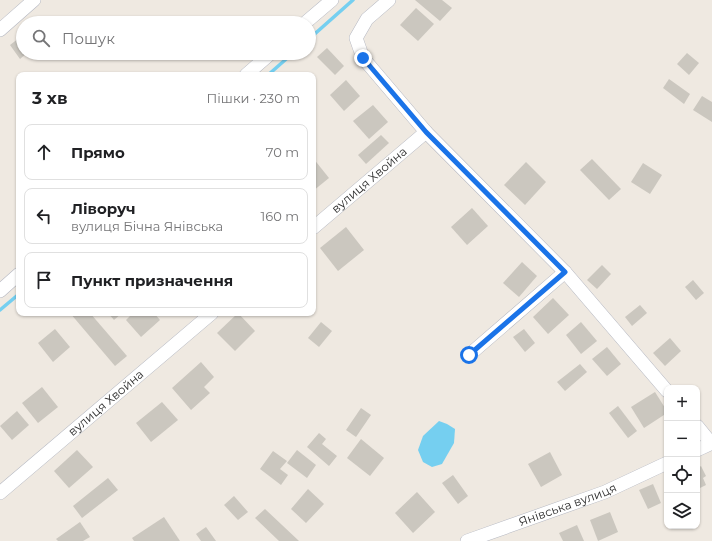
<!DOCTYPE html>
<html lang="uk">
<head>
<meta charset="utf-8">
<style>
  :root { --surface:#fff; --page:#f6f6f6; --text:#202124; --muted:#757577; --line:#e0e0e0 }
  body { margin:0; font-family:Montserrat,sans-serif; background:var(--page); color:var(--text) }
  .controls { position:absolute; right:12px; bottom:12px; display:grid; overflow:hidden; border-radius:8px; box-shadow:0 1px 3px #0004 }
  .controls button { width:36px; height:36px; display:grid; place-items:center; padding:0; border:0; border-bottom:1px solid var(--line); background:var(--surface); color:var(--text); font:20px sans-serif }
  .stop { position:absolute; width:12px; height:12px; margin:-9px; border:3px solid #1a73e8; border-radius:50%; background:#fff }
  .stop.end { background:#1a73e8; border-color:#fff; box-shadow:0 1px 4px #0008 }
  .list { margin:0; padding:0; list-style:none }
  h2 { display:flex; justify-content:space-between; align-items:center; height:52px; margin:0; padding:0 16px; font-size:17px }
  h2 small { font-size:13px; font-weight:400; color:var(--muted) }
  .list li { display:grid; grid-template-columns:26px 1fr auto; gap:12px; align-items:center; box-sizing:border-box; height:56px; margin:0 8px 8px; padding:0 8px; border:1px solid var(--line); border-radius:8px }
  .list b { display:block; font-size:15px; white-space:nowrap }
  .list p { margin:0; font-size:13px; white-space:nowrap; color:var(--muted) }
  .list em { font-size:13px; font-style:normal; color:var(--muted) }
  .icon { flex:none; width:22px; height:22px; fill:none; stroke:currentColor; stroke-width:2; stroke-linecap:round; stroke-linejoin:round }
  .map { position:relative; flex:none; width:712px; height:541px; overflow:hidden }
  .search { position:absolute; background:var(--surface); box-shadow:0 1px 3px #0004; left:16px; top:16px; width:300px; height:44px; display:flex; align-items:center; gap:10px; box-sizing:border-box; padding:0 14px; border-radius:22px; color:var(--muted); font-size:15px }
  .panel { position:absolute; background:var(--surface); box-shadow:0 1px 3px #0004; left:16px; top:72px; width:300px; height:244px; border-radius:8px }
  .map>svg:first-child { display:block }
  .water { fill:#75cff0 }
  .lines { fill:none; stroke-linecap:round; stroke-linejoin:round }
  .stream { stroke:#75cff0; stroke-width:3.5 }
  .building { fill:#cbc7bf }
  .minor-casing { stroke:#b4b7c1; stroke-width:14 }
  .minor { stroke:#fff; stroke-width:13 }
  .route { stroke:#1a73e8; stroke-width:5 }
  .labels { text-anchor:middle; stroke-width:3; stroke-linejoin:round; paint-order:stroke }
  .street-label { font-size:12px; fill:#2e2e2e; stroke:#fff }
</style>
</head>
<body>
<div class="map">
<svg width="712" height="541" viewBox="0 0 712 541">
  <rect width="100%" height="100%" fill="#efe9e1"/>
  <polygon class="water" points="439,421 447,424 455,429 454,443 442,464 432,467 423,462 418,450 423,436"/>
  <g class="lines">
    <g class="stream">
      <polyline points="309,39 353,0"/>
      <polyline points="268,75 293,53"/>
      <polyline points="0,310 19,294"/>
    </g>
  </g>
  <g class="building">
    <polygon points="415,0 442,0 452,8 440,21"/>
    <polygon points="416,8 434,24 418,41 400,25"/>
    <polygon points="23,35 23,53 27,53 20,59 10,45"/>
    <polygon points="327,48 344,66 335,75 317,57"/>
    <polygon points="687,53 699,63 689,75 677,64"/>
    <polygon points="669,79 690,94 684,104 663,88"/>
    <polygon points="346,80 360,96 344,111 330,95"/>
    <polygon points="702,96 712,102 712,122 693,110"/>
    <polygon points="373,105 388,122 369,139 353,121"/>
    <polygon points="381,135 389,143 366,164 358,155"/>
    <polygon points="313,158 329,178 313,191"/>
    <polygon points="592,159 621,189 609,200 580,170"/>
    <polygon points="526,162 546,182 525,205 504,185"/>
    <polygon points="643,163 662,175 650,194 631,182"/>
    <polygon points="472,208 488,226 467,245 451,227"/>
    <polygon points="346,227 364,250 338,271 320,248"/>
    <polygon points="522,262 537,276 519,297 503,283"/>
    <polygon points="602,265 611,274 597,289 587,280"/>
    <polygon points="693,280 704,293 696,300 685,287"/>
    <polygon points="553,298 569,315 548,334 533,317"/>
    <polygon points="640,305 647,313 632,326 625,317"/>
    <polygon points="70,313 90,313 127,356 115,366"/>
    <polygon points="108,313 122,313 114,320"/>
    <polygon points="133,313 154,313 160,320 141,337 126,320"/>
    <polygon points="238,313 255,331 235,351 217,333"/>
    <polygon points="321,322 332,331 319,347 308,338"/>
    <polygon points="581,322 597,341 581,354 566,335"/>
    <polygon points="55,329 70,347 53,362 38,343"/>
    <polygon points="524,329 535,343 525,352 513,337"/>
    <polygon points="670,338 681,351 665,366 653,353"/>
    <polygon points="607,347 621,364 607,376 592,359"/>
    <polygon points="201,362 214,377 204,387 210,393 191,410 172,388"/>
    <polygon points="580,364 587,372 565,391 557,382"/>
    <polygon points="42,387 58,407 38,423 22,403"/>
    <polygon points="655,392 667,411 667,413 644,428 631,407"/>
    <polygon points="162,402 178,420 151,442 136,423"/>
    <polygon points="618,406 637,431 628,438 609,413"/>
    <polygon points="361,408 371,415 356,437 346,430"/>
    <polygon points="17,411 29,425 12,440 0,426"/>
    <polygon points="319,433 326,439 322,444 337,456 329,466 307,447"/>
    <polygon points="361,439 384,458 370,476 347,458"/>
    <polygon points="77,450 93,467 69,488 54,471"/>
    <polygon points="297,450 316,465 307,478 287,463"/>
    <polygon points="273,451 287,461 280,469 288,475 281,485 260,469"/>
    <polygon points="550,452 562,475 541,487 528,464"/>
    <polygon points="701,466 706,476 703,478 706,485 700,488 697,481 697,469"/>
    <polygon points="453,475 468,496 458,504 442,483"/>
    <polygon points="108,478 118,490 82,518 73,506"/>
    <polygon points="653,484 661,503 648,509 639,490"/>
    <polygon points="308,489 324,504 306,523 291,509"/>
    <polygon points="417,492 435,512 413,533 395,513"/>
    <polygon points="234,496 248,512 238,520 224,505"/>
    <polygon points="265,509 299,541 279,541 255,518"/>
    <polygon points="610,512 618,532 598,541 590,520"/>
    <polygon points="164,517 180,541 134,541 132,538"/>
    <polygon points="80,522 90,537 83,541 58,541 56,539"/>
    <polygon points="577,525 584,541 563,541 559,533"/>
    <polygon points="206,527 216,541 201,541 196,534"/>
  </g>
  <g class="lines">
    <defs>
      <g id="minor">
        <polyline points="389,0 367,19 356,38 363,58 426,132 565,272 667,391"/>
        <polyline points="305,23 332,0"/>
        <polyline points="0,30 34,0"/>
        <polyline points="246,75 271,53"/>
        <path id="s1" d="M313,228l113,-96"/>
        <polyline points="0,291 19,274"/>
        <polyline points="469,355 565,272"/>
        <polyline points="697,426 711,443"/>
        <polyline points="697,450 712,443"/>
        <path id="s2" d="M0,493l212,-180"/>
        <path id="s3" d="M467,541l138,-49 62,-29"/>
      </g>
    </defs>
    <use href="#minor" class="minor-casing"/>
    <use href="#minor" class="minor"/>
  </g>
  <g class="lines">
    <polyline class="route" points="363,58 426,132 565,272 469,355"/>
  </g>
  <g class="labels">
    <g class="street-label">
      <text dy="4" stroke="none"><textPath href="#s1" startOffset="74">вулиця Хвойна</textPath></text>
      <text dy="4" stroke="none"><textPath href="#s2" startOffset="139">вулиця Хвойна</textPath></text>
      <text dy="4" stroke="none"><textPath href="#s3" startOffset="107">Янівська вулиця</textPath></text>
    </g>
  </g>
</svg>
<div class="controls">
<button>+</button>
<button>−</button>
<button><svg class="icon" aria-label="locate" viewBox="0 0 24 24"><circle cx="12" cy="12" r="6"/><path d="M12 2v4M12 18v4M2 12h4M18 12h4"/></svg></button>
<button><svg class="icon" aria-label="layers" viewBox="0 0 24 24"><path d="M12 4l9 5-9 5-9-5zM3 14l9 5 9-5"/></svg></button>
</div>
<div class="stop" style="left:469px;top:355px"></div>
<div class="stop end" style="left:363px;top:58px"></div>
<div class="search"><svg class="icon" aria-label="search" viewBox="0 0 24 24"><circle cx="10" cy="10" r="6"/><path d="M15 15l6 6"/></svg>Пошук</div>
<section class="panel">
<h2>3 хв<small>Пішки · 230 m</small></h2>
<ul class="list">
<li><svg class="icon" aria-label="ahead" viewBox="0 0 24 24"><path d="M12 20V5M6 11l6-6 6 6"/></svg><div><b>Прямо</b></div><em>70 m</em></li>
<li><svg class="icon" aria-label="left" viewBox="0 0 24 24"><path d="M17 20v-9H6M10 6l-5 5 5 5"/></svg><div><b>Ліворуч</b><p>вулиця Бічна Янівська</p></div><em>160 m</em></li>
<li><svg class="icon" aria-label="arrive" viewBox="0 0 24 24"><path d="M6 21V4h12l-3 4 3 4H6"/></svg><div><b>Пункт призначення</b></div></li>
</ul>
</section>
</div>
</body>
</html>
